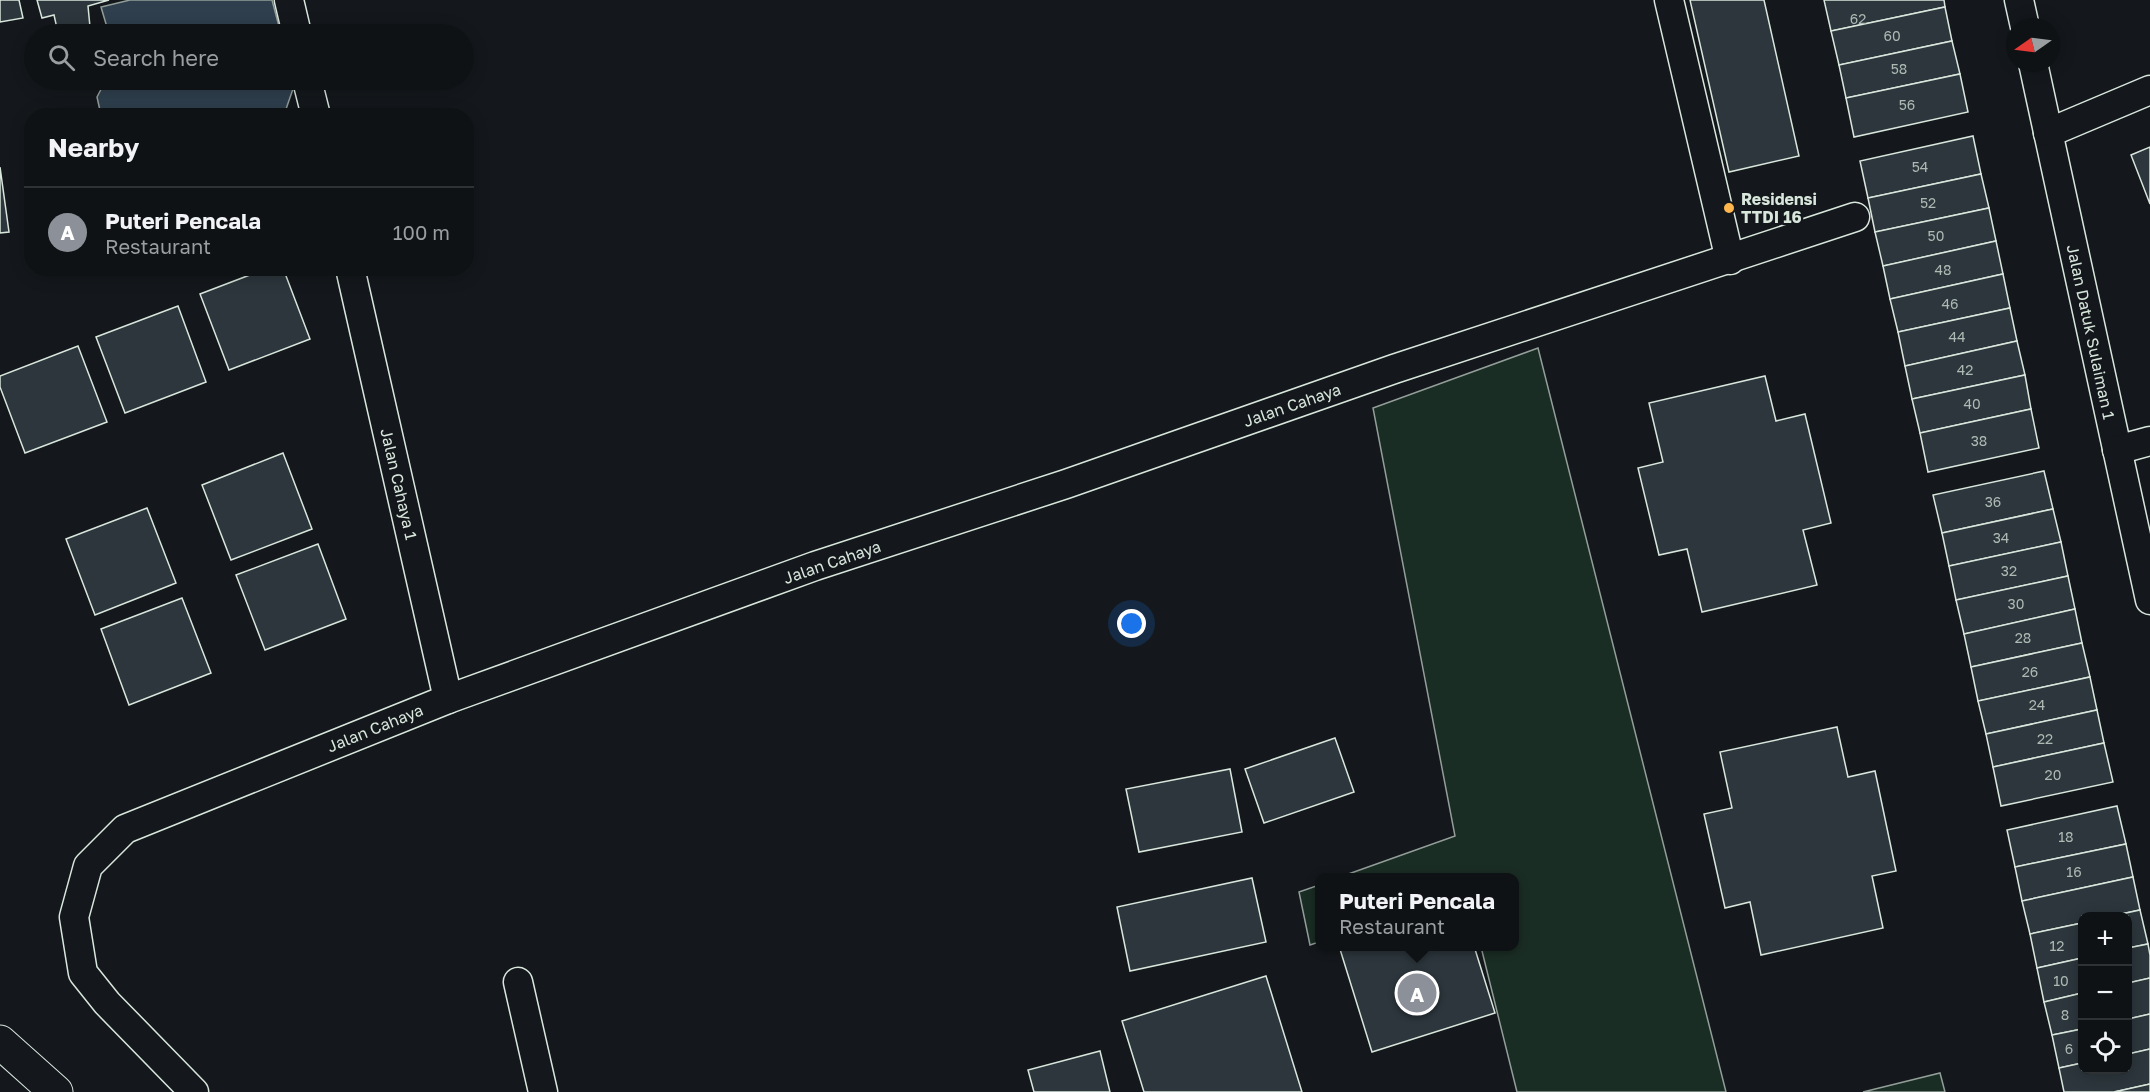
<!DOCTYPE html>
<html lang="en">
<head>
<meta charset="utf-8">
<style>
  :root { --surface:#0f1215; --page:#181b1e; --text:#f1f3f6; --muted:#9b9ea0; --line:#2f3234; --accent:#8c9099 }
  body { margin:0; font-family:"Golos Text",sans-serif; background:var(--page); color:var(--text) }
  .controls { position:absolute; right:18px; bottom:18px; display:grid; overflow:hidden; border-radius:12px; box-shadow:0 3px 15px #0003 }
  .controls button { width:54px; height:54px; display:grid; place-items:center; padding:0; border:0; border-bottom:2px solid var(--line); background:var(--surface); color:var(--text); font:30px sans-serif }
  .compass { position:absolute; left:2006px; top:18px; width:54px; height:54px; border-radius:50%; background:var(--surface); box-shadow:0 3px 15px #0003; rotate:256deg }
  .you { position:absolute; left:1132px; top:624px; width:21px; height:21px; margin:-15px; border:4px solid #fff; border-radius:50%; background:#1a73e8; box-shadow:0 0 0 9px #1a73e833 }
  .badge { display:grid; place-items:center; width:39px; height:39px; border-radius:50%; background:var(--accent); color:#fff; font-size:20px; font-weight:700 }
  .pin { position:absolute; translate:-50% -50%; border:3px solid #fff; box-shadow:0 2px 6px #0006 }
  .popup { position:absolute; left:1315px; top:873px; width:204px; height:78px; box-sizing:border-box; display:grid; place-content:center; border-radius:12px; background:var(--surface); filter:drop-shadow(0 2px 4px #0005); font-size:20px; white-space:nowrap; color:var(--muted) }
  .popup b { font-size:22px; color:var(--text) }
  .popup::after { content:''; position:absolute; left:50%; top:100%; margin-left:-12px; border:12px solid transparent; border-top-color:var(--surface) }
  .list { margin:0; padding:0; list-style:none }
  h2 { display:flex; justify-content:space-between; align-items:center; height:78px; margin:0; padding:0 24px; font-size:26px }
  h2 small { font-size:20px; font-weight:400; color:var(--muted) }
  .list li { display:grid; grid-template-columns:39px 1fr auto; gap:18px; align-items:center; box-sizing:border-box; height:90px; padding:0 24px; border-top:2px solid var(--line) }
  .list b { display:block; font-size:22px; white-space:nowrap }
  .list p { margin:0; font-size:20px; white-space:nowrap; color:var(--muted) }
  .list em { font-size:20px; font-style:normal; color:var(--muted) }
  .icon { flex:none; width:33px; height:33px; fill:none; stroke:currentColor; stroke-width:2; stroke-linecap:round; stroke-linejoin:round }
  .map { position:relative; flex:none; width:2150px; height:1092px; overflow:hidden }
  .search { position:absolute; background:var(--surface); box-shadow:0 3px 15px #0003; left:24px; top:24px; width:450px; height:66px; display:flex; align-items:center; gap:15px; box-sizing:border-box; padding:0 21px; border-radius:33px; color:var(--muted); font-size:22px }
  .panel { position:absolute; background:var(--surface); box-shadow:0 3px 15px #0003; left:24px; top:108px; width:450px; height:168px; border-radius:24px }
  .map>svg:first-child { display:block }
  .green { fill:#1a2d24; stroke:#939e99; stroke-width:1.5 }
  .water { fill:#2f3f4d; stroke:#939e99; stroke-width:1.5 }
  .building { fill:#2c363c; stroke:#d8e6dc; stroke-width:1.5 }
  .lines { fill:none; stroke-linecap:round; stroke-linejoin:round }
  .street-casing { stroke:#d8e6dc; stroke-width:31 }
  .highway-casing { stroke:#d8e6dc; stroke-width:35 }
  .street { stroke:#14181c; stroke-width:28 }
  .highway { stroke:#14181c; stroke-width:33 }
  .poi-dot { fill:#ffb74d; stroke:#14181c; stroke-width:2 }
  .labels { text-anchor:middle; stroke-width:4.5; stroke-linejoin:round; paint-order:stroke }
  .number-label { font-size:14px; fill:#adbab4 }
  .poi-label { font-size:16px; font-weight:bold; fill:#d8e6dc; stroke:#14181c; text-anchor:start }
  .street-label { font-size:16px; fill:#d8e6dc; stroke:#14181c }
</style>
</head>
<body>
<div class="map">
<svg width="2150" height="1092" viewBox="0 0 2150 1092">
  <rect width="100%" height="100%" fill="#14181c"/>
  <g class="green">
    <polygon points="1538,348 1726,1092 1517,1092 1481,947 1514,946 1514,878 1340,877 1455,836 1373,408"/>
    <polygon points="1319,885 1319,942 1310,945 1299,892"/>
    <polygon points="1940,1073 1945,1092 1863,1092"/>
  </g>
  <g class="water">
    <polygon points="130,0 272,0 281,34 109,34 101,7"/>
    <polygon points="106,80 293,80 294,86 284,115 101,115 97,97"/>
  </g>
  <g class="building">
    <polygon points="0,0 19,0 23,18 0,22"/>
    <polygon points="37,0 109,0 88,6 90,27 58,33 54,15 42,18"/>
    <polygon points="1690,0 1764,0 1799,156 1729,172"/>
    <polygon points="1824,0 1944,0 1945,7 1831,31"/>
    <polygon points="1945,7 1952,41 1839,65 1831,31"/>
    <polygon points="1952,41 1960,74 1846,98 1839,65"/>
    <polygon points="1960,74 1968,112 1854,137 1846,98"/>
    <polygon points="1973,136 1981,174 1868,198 1860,161"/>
    <polygon points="2150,147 2150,204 2131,155"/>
    <polygon points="0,167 9,232 0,233"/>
    <polygon points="1981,174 1989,208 1875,232 1868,198"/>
    <polygon points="1989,208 1996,241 1883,266 1875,232"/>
    <polygon points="1996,241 2003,274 1890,299 1883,266"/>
    <polygon points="268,268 283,268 310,339 229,370 200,294"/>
    <polygon points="2003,274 2010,308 1898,332 1890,299"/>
    <polygon points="178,306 206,382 125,413 96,337"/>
    <polygon points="2010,308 2017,341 1905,366 1898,332"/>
    <polygon points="2017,341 2025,375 1912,399 1905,366"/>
    <polygon points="78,346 107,422 25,453 0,387 0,376"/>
    <polygon points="2025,375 2031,409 1920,433 1912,399"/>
    <polygon points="1765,376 1776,421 1805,414 1831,523 1803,530 1817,585 1702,612 1687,549 1659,555 1638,468 1663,462 1649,403"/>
    <polygon points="2031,409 2039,448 1928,472 1920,433"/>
    <polygon points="283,453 312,529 231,560 202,485"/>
    <polygon points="2044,471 2053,509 1942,533 1933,495"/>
    <polygon points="147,508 176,583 95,615 66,539"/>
    <polygon points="2053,509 2061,542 1949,566 1942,533"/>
    <polygon points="2061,542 2068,576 1956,600 1949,566"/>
    <polygon points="318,544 346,619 265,650 236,575"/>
    <polygon points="2068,576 2075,609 1964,634 1956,600"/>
    <polygon points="182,598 211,673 129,705 101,629"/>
    <polygon points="2075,609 2082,643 1971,667 1964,634"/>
    <polygon points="2082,643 2090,677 1978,701 1971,667"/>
    <polygon points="2090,677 2097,710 1986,734 1978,701"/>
    <polygon points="2097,710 2104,743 1993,767 1986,734"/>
    <polygon points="1837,727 1848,777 1875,771 1896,871 1872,876 1883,928 1761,955 1750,902 1725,908 1704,814 1732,808 1720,752"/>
    <polygon points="1335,738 1354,792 1264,823 1245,769"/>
    <polygon points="2104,743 2113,782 2001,806 1993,767"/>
    <polygon points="1230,769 1242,832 1139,852 1126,789"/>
    <polygon points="2117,806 2126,844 2015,867 2007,830"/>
    <polygon points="2126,844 2133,877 2022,901 2015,867"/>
    <polygon points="2133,877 2140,910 2112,916 2082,916 2082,923 2030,934 2022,901"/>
    <polygon points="1252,878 1266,942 1130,971 1117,907"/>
    <polygon points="2140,910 2148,944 2128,948 2128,916 2112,916"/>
    <polygon points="2082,923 2082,958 2037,968 2030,934"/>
    <polygon points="2148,944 2150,955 2150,978 2128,983 2128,948"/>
    <polygon points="1339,946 1474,946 1495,1013 1372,1052"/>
    <polygon points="2082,958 2082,993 2044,1002 2037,968"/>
    <polygon points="1266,976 1302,1092 1144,1092 1122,1021"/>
    <polygon points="2150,978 2150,1014 2128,1019 2128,983"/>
    <polygon points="2082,993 2082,1029 2052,1035 2044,1002"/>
    <polygon points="2150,1014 2150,1049 2128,1054 2128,1019"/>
    <polygon points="2082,1029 2082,1063 2059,1068 2052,1035"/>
    <polygon points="2150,1049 2150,1084 2114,1092 2064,1092 2059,1068 2082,1063 2082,1070 2128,1070 2128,1054"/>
    <polygon points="1100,1051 1110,1092 1034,1092 1028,1070"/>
    <polygon points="2150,1084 2150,1092 2114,1092"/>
  </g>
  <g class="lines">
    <defs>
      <g id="street">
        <polyline points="289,0 297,34"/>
        <polyline points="1669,0 1730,260"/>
        <polyline points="2019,0 2025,27"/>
        <polyline points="2033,63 2150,600"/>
        <polyline points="307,80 316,116"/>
        <polyline points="2048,133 2150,90"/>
        <polyline points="350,268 448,699"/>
        <polyline points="2117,450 2150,441"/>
        <polyline points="518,982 543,1092"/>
        <polyline points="194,1092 107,1003 83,973 74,917 88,866 125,829 448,699 815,566 1066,484 1394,369 1855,217"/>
      </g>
      <polyline id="highway" points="0,1042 56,1092"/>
    </defs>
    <use href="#street" class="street-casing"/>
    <use href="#highway" class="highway-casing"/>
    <use href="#street" class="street"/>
    <use href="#highway" class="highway"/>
  </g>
  <circle class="poi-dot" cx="1729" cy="208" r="6"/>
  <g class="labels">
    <g class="number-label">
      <text x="1858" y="24">62</text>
      <text x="1892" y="41">60</text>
      <text x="1899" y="74">58</text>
      <text x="1907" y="110">56</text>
      <text x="1920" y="172">54</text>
      <text x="1928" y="208">52</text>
      <text x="1936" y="241">50</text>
      <text x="1943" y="275">48</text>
      <text x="1950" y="309">46</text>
      <text x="1957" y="342">44</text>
      <text x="1965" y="375">42</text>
      <text x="1972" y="409">40</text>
      <text x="1979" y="446">38</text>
      <text x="1993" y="507">36</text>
      <text x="2001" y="543">34</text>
      <text x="2009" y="576">32</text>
      <text x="2016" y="609">30</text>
      <text x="2023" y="643">28</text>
      <text x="2030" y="677">26</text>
      <text x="2037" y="710">24</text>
      <text x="2045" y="744">22</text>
      <text x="2053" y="780">20</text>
      <text x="2066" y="842">18</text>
      <text x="2074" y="877">16</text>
      <text x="2057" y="951">12</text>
      <text x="2061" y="986">10</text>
      <text x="2065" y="1020">8</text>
      <text x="2069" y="1054">6</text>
    </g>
    <g class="poi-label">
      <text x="1741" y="205">Residensi<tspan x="1741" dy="18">TTDI 16</tspan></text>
    </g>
    <g class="street-label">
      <text transform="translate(2091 332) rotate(78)" y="6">Jalan Datuk Sulaiman 1</text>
      <text transform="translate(1292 405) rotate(-19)" y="6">Jalan Cahaya</text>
      <text transform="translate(399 484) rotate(77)" y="6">Jalan Cahaya 1</text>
      <text transform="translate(832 562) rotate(-19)" y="6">Jalan Cahaya</text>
      <text transform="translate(375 728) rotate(-22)" y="6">Jalan Cahaya</text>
    </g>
  </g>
</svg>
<div class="controls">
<button>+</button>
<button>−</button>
<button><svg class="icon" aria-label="locate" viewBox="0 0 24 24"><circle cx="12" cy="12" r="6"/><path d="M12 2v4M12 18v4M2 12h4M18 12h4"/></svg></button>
</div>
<svg class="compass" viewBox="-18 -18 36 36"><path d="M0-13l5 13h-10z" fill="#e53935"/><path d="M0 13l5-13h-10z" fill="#9b9ea0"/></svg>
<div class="you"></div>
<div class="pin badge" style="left:1417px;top:993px">A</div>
<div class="popup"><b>Puteri Pencala</b>Restaurant</div>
<div class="search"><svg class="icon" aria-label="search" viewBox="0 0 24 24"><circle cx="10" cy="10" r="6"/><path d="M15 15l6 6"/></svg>Search here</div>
<section class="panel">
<h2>Nearby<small></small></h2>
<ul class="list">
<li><span class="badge">A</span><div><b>Puteri Pencala</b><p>Restaurant</p></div><em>100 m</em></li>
</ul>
</section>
</div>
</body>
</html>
